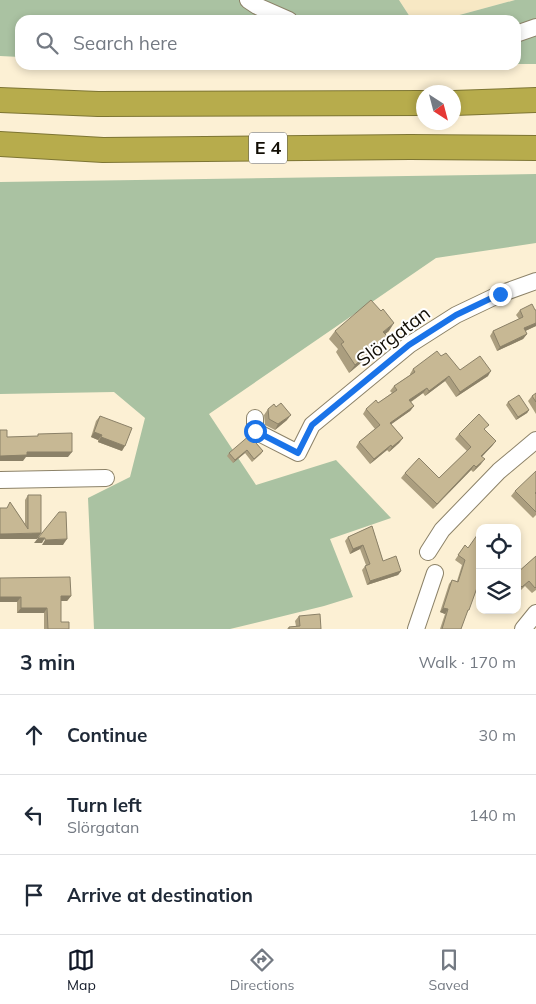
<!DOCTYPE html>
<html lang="en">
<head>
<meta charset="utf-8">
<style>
  :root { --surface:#fff; --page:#f2f2f3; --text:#1f2937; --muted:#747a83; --line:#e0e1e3; --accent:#111827 }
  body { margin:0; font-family:Mulish,sans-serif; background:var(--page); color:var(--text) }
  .controls { position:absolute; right:15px; bottom:15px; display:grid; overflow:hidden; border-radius:10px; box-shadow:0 2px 8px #0003 }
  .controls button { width:45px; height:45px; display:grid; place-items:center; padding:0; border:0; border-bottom:1px solid var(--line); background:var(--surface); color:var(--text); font:25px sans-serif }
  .compass { position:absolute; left:416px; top:85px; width:45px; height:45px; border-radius:50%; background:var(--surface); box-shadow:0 2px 8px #0003; rotate:144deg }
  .stop { position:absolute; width:15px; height:15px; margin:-11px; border:4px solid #1a73e8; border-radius:50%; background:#fff }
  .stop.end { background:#1a73e8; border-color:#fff; box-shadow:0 1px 5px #0008 }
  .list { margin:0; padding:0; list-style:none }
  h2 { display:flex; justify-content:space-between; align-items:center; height:65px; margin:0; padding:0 20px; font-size:21px }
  h2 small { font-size:16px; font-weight:400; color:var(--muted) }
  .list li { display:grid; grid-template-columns:32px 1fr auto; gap:15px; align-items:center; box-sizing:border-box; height:80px; padding:0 20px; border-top:1px solid var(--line) }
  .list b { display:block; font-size:19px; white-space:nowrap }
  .list p { margin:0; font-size:16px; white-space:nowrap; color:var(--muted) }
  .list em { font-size:16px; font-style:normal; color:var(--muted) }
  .icon { flex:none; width:28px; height:28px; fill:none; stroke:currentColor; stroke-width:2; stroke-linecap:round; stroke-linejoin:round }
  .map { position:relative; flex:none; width:536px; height:629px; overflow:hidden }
  .search { position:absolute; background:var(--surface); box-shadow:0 2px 8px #0003; left:15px; right:15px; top:15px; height:55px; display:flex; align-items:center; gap:12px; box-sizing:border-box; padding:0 18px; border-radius:15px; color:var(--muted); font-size:19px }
  .sheet { height:305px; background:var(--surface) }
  nav { display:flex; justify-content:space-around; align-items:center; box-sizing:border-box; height:70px; border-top:1px solid var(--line); background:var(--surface); font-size:14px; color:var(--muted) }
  nav a { display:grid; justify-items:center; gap:2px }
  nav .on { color:var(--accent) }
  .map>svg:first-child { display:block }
  .built { fill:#f7e8c4 }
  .forest { fill:#aac2a2 }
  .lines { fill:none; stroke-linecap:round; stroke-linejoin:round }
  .minor-casing { stroke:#8c8268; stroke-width:18 }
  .highway-casing { stroke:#7d7533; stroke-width:26 }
  .minor { stroke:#fff; stroke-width:16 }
  .highway { stroke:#b7ac4c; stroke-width:24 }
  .wall { fill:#ab9e7f }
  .shaded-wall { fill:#8b8168 }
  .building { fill:#c7b894; stroke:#8b8168 }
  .route { stroke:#1a73e8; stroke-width:6 }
  .labels { text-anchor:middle; stroke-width:4; stroke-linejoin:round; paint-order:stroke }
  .shield { fill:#fff; stroke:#595650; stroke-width:1 }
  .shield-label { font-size:18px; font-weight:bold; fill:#120e05 }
  .street-label { font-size:19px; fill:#120e05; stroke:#fff }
</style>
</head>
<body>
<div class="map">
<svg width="536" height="629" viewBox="0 0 536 629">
  <rect width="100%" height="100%" fill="#fcf0d4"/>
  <polygon class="built" points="399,0 515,0 441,20 412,20"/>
  <g class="forest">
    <polygon points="0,0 399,0 412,20 20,20 20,57 0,56"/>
    <polygon points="515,0 536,0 536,64 516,64 516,20 441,20"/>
    <polygon points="536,174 536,243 436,258 209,414 256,485 336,460 391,518 330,539 353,597 324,606 230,629 94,629 88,498 130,477 145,418 114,392 0,394 0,182"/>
  </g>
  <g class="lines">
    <defs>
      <g id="minor">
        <polyline points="248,0 257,6 289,20"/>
        <polyline points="516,34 536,27"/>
        <polyline points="255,418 255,431 298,453 312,425 409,345 456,315 500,294 536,281"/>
        <polyline points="0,480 106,478"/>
        <polyline points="428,552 442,530 499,471 536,440"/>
        <polyline points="416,629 435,573"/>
        <polyline points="523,629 536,613"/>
      </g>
      <g id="highway">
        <polyline points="0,100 98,104 424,103"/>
        <polyline points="454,103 536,100"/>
        <polyline points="0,144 103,150 410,147 536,148"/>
      </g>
    </defs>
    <use href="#minor" class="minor-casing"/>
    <use href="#highway" class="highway-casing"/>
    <use href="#minor" class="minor"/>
    <use href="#highway" class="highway"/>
  </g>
  <g class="wall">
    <polygon points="520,310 536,310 536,326 525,331 527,334 523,339 497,351 490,336 493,331 519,319 516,315"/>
    <polygon points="335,331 389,331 385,334 382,345 349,373 336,352 338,349 329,339"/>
    <polygon points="441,356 460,370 488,376 456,397 445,381 425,396 423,393 411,402 414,406 410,411 391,424 403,438 399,443 389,452 387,450 370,464 356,447 359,442 375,429 363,414 366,409 378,403 392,393 390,391 394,386 410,375 410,374 413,369"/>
    <polygon points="536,393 536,414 528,401 532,396"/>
    <polygon points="508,402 529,410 527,413 516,420 506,405"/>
    <polygon points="268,409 287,420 275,430 265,425 264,415"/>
    <polygon points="100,416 122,451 98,442 98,440 91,437 96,421"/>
    <polygon points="485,430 496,441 492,446 482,456 481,464 473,472 471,470 433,509 401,478 405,473 439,478 467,451 455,439 459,434"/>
    <polygon points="257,444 263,451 261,454 252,462 245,453 233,463 227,456 229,453"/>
    <polygon points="515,491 536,494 536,515 533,518 511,496"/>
    <polygon points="28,495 41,533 37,539 7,508 10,502 25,524 25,500"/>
    <polygon points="372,526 383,561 401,571 398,575 367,585 362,570 366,565 360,549 350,554 345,541 348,537"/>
    <polygon points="465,545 476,590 466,615 461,629 440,629 445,614 440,612 449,584 452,580 457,581 462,565 455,560"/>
    <polygon points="536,556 536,590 532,593 525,586 519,592 517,590 517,573"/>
    <polygon points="0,578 71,596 67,601 61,601 61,622 69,629 44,629 44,613 17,613 17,602 0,602"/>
    <polygon points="299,616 321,629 287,629 289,627 296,626 295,621"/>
  </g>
  <g class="shaded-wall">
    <polygon points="394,323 389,331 378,340 383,332"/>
    <polygon points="536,323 536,326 521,333 524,328"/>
    <polygon points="527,334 523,339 497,351 500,347"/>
    <polygon points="388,337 382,345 349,373 355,365"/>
    <polygon points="491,371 488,376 456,397 460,392"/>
    <polygon points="449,376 445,381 425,396 429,391"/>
    <polygon points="427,388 423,393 406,405 409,400"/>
    <polygon points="414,406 410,411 386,428 390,423"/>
    <polygon points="529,410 527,413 516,420 518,417"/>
    <polygon points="291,415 287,420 275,430 278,424"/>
    <polygon points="94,432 102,435 98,440 91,437"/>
    <polygon points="101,437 125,446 122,451 98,442"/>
    <polygon points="403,438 399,443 389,452 392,447"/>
    <polygon points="496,441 492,446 478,461 481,456"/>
    <polygon points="391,445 387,450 370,464 374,459"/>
    <polygon points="247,450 245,453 233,463 235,460"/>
    <polygon points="27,452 72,452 68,457 26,457 23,461 0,461 0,456"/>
    <polygon points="485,459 481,464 473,472 476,467"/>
    <polygon points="474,465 471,470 433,509 437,504"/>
    <polygon points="41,533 37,539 0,539 0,534"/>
    <polygon points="38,538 45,538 42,543 34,543"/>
    <polygon points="67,539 63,545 42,545 45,540"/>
    <polygon points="363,545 360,549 350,554 353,549"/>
    <polygon points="401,571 398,575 367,585 370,581"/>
    <polygon points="478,585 480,586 480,591 474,590"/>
    <polygon points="61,596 71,596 67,601 57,601"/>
    <polygon points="0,597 21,597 17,602 0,602"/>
    <polygon points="21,608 47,608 44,613 17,613"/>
    <polygon points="443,608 448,609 445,614 440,612"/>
  </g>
  <g class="building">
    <polygon points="371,300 381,311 383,309 394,323 383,332 388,337 355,365 341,344 344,342 335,331"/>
    <polygon points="532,304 535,310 536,310 536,323 524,328 527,334 500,347 493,331 523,317 520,310"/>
    <polygon points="437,351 441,356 446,353 460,370 480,356 491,371 460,392 449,376 429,391 427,388 409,400 414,406 390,423 403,438 392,447 391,445 374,459 359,442 380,425 366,409 376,400 378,403 397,390 394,386 415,372 413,369"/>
    <polygon points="536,393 536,402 532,396"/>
    <polygon points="519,395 529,410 518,417 508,402"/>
    <polygon points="281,403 291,415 278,424 269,419 268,409 274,404 276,407"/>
    <polygon points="479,414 489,425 484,429 496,441 481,456 485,459 476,467 474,465 437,504 405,473 419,458 439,478 471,447 459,434"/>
    <polygon points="100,416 132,428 125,446 101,437 102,435 94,432"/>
    <polygon points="0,430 7,430 7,437 38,436 38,434 72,433 72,452 27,452 27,455 0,456"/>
    <polygon points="250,435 259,441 256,443 263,451 254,459 247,450 235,460 229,453"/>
    <polygon points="536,471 536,492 535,493 536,494 536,512 515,491"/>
    <polygon points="28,495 41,495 41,533 0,534 0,508 7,508 10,502 28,529"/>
    <polygon points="59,512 66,512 67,539 45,540 45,538 38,538"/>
    <polygon points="372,526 383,561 396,556 401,571 370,581 365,566 370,564 363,545 353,549 348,537"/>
    <polygon points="480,531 480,586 478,585 469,610 468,610 461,629 442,629 448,609 443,608 452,580 458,582 465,560 458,555 465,545 468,548"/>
    <polygon points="536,556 536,587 535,588 529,581 522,587 517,582 517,573"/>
    <polygon points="70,577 71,596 61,596 61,622 69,622 69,629 48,629 47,608 21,608 21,597 0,597 0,578"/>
    <polygon points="320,614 321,629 289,629 289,627 300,626 299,616"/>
  </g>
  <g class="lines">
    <polyline class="route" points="255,431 298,453 312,425 409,345 456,315 500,294"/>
  </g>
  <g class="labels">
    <rect class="shield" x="249" y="132.5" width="38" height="31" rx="4"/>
    <g class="shield-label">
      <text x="268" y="154">E 4</text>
    </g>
    <g class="street-label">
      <text transform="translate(393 336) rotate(-37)" y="7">Slörgatan</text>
    </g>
  </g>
</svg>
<div class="controls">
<button><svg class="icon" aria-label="locate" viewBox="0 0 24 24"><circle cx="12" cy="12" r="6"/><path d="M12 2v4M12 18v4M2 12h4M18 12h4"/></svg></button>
<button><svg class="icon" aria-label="layers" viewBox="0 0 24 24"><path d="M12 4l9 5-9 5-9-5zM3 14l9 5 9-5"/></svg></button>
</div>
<svg class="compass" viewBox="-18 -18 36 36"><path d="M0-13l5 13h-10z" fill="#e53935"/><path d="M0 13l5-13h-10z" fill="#747a83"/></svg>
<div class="stop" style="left:255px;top:431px"></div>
<div class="stop end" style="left:500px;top:294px"></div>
<div class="search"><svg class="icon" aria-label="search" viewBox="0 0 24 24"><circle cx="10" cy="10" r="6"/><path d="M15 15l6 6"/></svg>Search here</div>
</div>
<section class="sheet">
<h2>3 min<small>Walk · 170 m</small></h2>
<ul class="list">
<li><svg class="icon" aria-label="ahead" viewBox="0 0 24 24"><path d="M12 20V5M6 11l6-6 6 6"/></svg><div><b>Continue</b></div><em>30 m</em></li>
<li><svg class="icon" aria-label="left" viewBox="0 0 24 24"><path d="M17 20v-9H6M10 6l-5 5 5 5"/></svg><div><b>Turn left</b><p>Slörgatan</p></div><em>140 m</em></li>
<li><svg class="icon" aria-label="arrive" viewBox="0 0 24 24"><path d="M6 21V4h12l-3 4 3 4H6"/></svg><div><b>Arrive at destination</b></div></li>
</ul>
</section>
<nav>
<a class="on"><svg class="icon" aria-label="map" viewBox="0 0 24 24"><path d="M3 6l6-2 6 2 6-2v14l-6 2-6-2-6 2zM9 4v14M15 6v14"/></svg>Map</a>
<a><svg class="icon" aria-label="directions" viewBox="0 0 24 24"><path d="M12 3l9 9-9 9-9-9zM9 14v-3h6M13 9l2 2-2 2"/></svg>Directions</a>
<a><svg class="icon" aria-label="saved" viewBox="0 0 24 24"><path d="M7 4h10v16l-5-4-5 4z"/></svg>Saved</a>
</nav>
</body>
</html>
